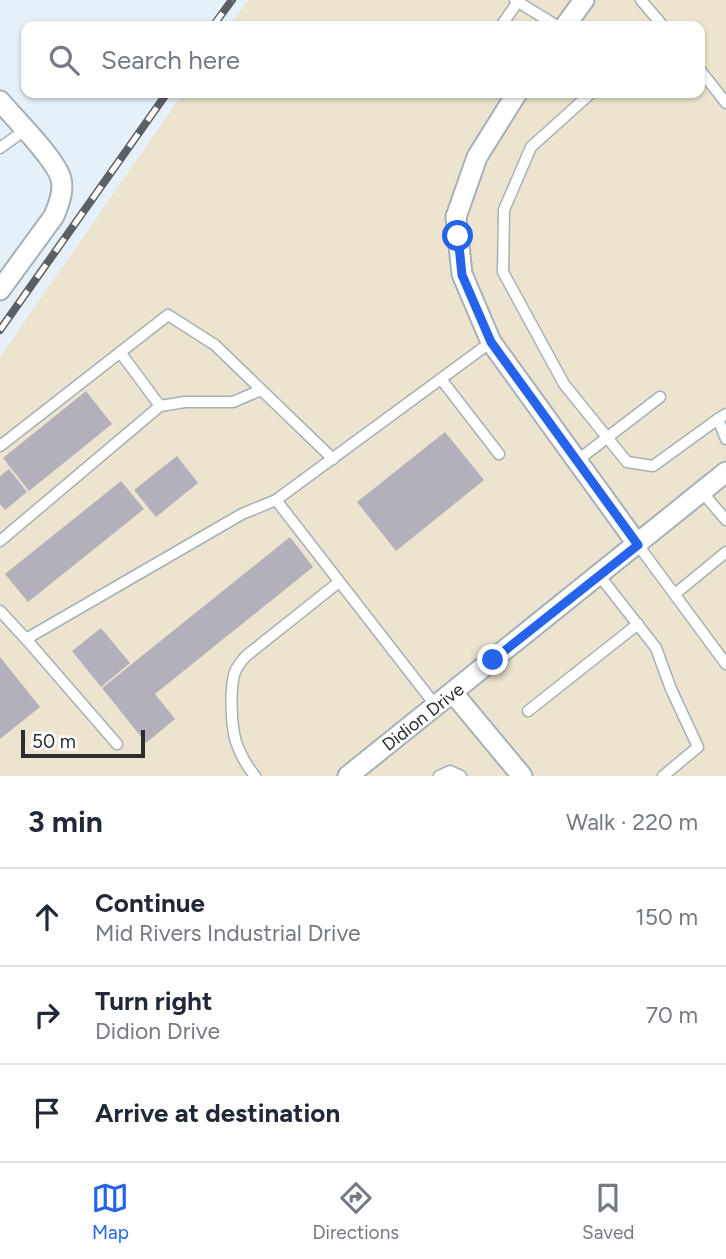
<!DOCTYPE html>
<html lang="en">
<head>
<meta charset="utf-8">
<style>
  :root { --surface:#fff; --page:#f6f6f7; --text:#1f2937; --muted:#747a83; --line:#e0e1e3; --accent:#2563eb }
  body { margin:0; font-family:Figtree,sans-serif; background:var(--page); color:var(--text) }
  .scale { position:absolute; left:21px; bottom:18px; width:124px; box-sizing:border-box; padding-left:7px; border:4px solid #292d30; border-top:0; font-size:19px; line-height:24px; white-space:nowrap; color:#292d30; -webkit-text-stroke:5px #fff; paint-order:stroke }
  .stop { position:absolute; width:21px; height:21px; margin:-16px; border:5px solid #2563eb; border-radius:50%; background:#fff }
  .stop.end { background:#2563eb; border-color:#fff; box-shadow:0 2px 7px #0008 }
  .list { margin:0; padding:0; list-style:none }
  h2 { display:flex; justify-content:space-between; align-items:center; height:91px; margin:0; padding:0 28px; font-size:30px }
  h2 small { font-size:23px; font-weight:400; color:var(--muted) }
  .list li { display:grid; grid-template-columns:46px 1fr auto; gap:21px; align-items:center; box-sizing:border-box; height:98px; padding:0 28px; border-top:2px solid var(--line) }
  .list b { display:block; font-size:26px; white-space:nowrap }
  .list p { margin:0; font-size:23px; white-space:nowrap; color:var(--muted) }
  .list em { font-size:23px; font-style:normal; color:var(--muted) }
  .icon { flex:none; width:38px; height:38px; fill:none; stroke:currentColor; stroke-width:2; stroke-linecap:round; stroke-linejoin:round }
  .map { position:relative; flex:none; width:726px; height:776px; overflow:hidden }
  .search { position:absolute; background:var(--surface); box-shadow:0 2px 5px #0004; left:21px; right:21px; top:21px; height:77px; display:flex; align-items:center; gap:18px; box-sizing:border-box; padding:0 24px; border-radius:14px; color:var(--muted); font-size:26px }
  .sheet { height:385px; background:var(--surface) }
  nav { display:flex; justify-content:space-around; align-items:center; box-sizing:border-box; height:98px; border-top:2px solid var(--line); background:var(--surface); font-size:19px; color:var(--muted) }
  nav a { display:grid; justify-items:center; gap:4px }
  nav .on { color:var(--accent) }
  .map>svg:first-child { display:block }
  .industrial { fill:#ece4ce }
  .building { fill:#b4b0bb }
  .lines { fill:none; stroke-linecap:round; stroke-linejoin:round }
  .service-casing { stroke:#a6b0b8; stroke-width:13 }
  .minor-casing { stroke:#a6b0b8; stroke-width:23 }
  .service { stroke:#fff; stroke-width:10 }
  .minor { stroke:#fff; stroke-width:19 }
  .rail-casing { stroke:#5b6065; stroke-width:8 }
  .rail { stroke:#fff; stroke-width:5; stroke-dasharray:16; stroke-linecap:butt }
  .route { stroke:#2563eb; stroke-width:9 }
  .labels { text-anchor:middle; stroke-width:5; stroke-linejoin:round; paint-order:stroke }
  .street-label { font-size:18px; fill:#292d30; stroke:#fff }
</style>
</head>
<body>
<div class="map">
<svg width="726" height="776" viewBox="0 0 726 776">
  <rect width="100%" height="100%" fill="#e5f0f8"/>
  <polygon class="industrial" points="248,0 726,0 726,776 0,776 0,357 183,93 700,93 700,26 230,26"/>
  <g class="building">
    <polygon points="86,391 112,424 29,491 3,458"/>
    <polygon points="445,432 484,480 396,551 357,502"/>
    <polygon points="177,456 198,483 156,517 134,490"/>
    <polygon points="9,469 27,492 5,510 0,504 0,476"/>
    <polygon points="121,481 144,509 28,602 5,574"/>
    <polygon points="290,537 313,567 155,694 175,719 146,743 102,688"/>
    <polygon points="101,628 130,663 101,687 72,651"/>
    <polygon points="0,657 40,707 0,739"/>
  </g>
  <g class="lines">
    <defs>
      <g id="service">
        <polyline points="515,0 557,26"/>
        <polyline points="641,0 663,26"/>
        <polyline points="501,26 519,0"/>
        <polyline points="700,70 726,103"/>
        <polyline points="591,93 531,147 504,210 503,272 564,384 627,462 653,466 718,419"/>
        <polyline points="0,148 25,130"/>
        <polyline points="441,379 499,454"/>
        <polyline points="160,406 185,402 233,402 261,390"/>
        <polyline points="726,414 718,419 726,439"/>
        <polyline points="0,446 168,315 215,345 333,459"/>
        <polyline points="578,460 660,397"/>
        <polyline points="702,492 726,520"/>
        <polyline points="0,541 160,406 120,352"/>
        <polyline points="638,545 726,664"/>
        <polyline points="599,575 656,648 671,689 698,747 663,776"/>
        <polyline points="675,594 726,552"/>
        <polyline points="0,611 26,639"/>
        <polyline points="436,706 276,500 491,342"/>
        <polyline points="528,711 638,624"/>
        <polyline points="117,744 26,639 242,514 276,500"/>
        <path d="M255,776c-8,-10 -15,-22 -19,-34 -5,-17 -6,-50 -2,-67 2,-8 7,-13 12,-19l93,-74"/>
        <polyline points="439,776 450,771 461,776"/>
      </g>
      <g id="minor">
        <polyline points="565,26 584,0"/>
        <polyline points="517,93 477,157 456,217 462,274 491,342 638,545"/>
        <path d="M0,101c14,17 56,58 61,78 3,12 -2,25 -7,37l-54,74"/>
        <polyline points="453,693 522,776"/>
        <polyline points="348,776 726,472"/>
      </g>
    </defs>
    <use href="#service" class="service-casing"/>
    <use href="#minor" class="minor-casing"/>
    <use href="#service" class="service"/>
    <use href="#minor" class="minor"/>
    <defs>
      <g id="rail">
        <polyline points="213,26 232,0"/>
        <polyline points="0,330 167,93"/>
      </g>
    </defs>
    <use href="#rail" class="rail-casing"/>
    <use href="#rail" class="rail"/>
  </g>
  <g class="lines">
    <polyline class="route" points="458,236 462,275 491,342 638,545 493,660"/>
  </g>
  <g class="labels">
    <g class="street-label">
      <text transform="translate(423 717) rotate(-38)" y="6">Didion Drive</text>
    </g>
  </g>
</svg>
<div class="scale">50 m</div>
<div class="stop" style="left:458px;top:236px"></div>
<div class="stop end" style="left:493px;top:660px"></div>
<div class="search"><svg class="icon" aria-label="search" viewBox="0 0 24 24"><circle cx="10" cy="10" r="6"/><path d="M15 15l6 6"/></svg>Search here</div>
</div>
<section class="sheet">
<h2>3 min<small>Walk · 220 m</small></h2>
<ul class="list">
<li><svg class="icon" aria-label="ahead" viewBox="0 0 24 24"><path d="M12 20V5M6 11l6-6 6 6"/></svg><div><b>Continue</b><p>Mid Rivers Industrial Drive</p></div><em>150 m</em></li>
<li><svg class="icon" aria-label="right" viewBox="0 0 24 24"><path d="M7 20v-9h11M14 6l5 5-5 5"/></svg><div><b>Turn right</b><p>Didion Drive</p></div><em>70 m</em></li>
<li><svg class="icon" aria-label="arrive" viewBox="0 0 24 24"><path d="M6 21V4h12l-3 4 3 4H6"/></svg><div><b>Arrive at destination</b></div></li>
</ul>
</section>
<nav>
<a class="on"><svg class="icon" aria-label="map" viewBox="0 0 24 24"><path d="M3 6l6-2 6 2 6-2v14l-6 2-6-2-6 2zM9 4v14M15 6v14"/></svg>Map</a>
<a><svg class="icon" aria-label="directions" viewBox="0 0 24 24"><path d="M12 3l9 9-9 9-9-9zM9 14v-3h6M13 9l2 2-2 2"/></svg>Directions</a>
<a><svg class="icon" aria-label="saved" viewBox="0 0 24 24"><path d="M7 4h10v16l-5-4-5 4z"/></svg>Saved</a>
</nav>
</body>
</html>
